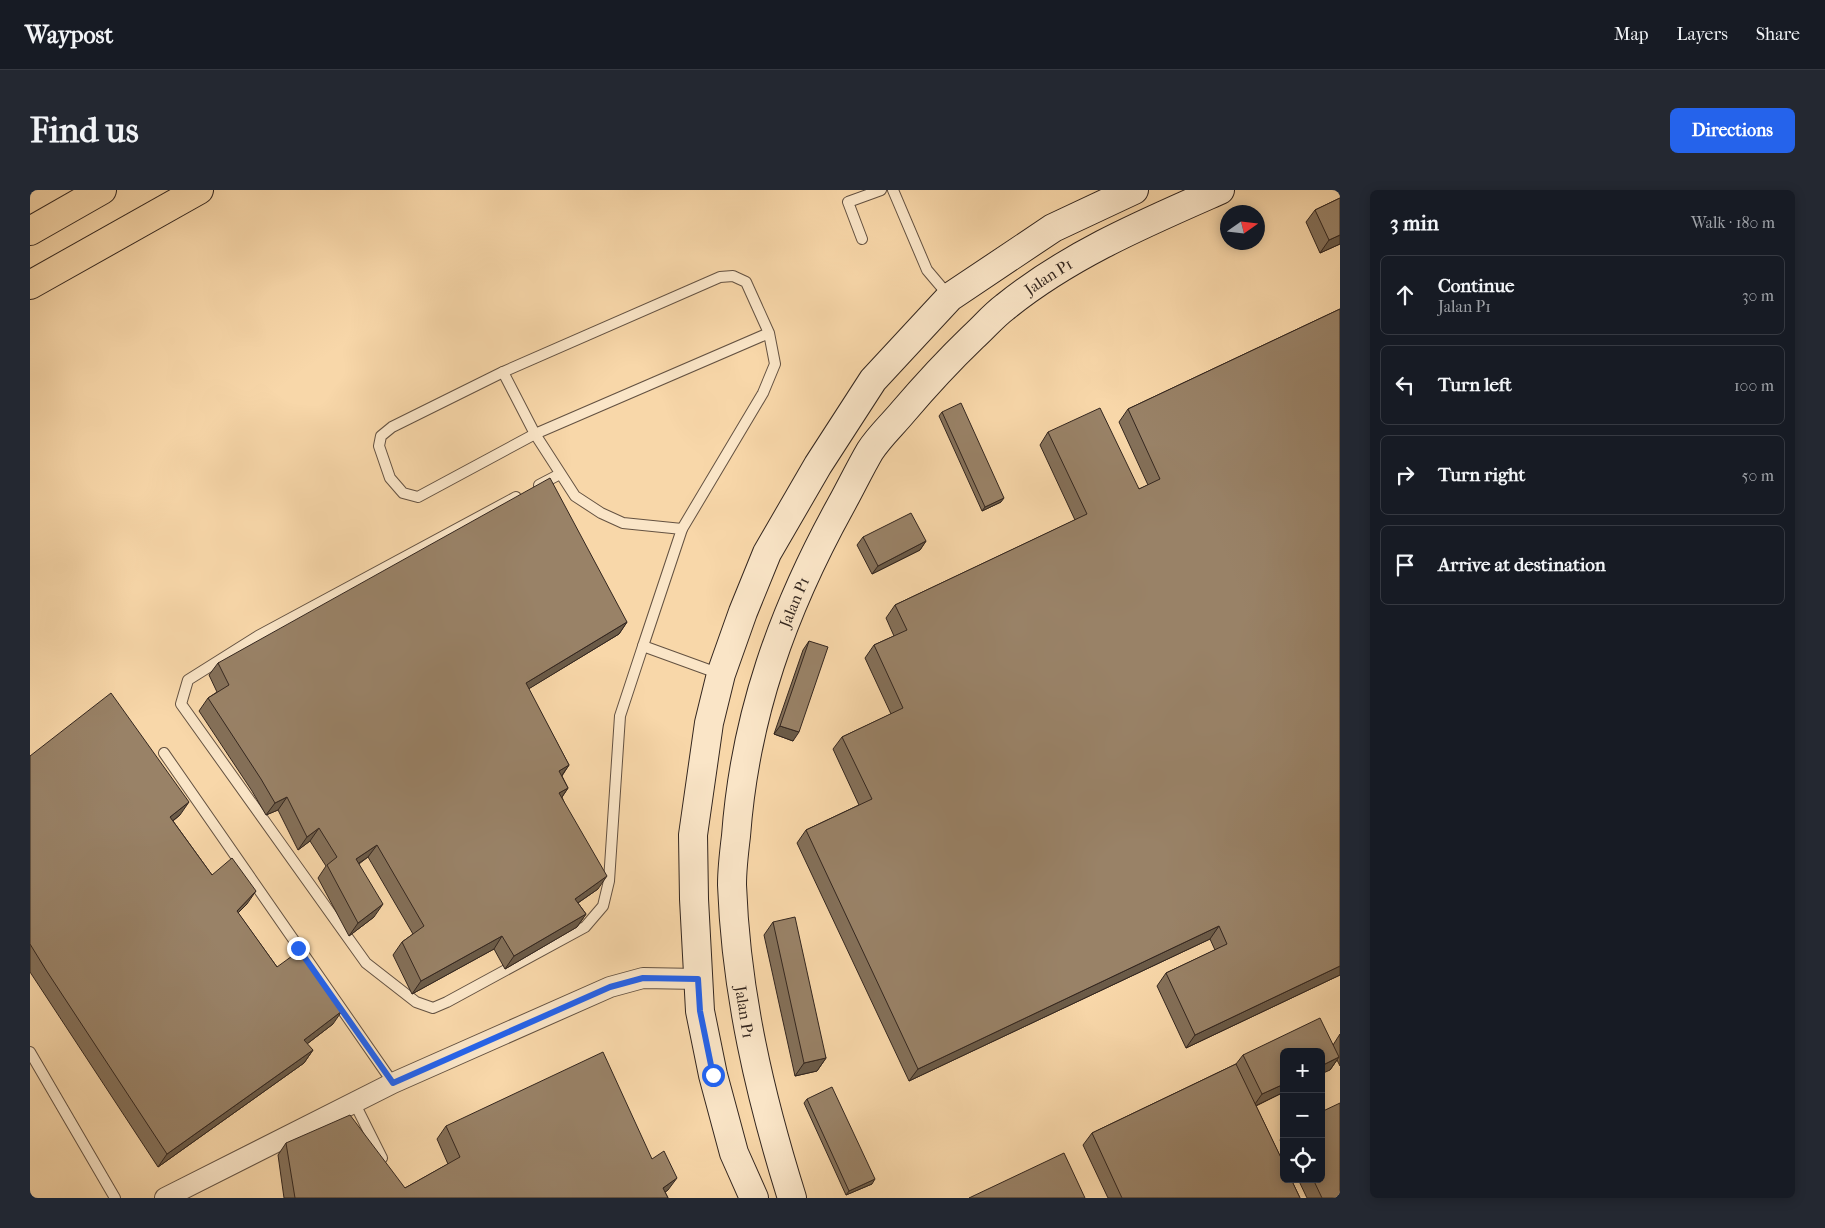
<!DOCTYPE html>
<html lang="en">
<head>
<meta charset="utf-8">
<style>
  :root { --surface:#171b24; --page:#242831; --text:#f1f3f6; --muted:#9ea1a6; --line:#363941; --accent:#2563eb }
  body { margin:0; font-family:"IM FELL French Canon",serif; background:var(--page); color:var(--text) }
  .controls { position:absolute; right:15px; bottom:15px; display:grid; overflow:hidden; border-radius:8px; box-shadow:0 2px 12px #0003 }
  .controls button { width:45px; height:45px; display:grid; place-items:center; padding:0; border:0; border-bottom:1px solid var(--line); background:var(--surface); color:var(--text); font:25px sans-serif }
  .compass { position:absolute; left:1190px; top:15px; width:45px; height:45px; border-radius:50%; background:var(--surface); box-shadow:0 2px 12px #0003; rotate:76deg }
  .stop { position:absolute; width:15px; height:15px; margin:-11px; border:4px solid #2563eb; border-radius:50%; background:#fff }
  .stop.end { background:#2563eb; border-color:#fff; box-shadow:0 1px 5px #0008 }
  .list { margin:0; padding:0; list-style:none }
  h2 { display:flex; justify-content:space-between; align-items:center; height:65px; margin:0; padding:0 20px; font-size:21px }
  h2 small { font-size:16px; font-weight:400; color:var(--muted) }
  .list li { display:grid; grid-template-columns:32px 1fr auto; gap:15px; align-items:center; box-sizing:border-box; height:80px; margin:0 10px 10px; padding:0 10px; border:1px solid var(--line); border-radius:8px }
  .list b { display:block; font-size:19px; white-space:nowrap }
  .list p { margin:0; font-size:16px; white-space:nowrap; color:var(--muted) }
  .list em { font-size:16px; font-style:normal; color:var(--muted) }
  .icon { flex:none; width:28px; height:28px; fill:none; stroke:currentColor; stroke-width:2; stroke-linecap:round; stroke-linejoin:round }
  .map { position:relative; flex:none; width:1310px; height:1008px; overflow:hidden; border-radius:8px }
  header { display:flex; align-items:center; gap:30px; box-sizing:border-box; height:70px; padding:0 25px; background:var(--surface); border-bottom:1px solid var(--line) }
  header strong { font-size:24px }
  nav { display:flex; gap:28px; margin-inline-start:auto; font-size:18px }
  .intro { display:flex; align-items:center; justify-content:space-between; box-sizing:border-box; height:120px; padding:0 30px }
  h1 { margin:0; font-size:35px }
  .button { padding:12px 22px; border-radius:8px; background:var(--accent); color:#fff; font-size:18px; font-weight:700 }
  main { display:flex; gap:30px; padding:0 30px }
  aside { flex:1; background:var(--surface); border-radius:8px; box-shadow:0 2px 12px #0003 }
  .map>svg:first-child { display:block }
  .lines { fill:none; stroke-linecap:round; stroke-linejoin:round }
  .lane-casing { stroke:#645242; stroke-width:12 }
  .street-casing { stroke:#645242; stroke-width:22 }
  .secondary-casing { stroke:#33261f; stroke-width:30 }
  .highway-casing { stroke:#33261f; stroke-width:30 }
  .lane { stroke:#fae5c7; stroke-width:10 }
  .street { stroke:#fae5c7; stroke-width:20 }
  .secondary { stroke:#fae5c7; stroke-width:28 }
  .highway { stroke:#f8d7a9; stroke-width:28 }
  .wall { fill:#847059; stroke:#33261f }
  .shaded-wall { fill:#6b5b48; stroke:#33261f }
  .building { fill:#998267; stroke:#33261f }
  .route { stroke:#2563eb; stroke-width:6 }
  .labels { text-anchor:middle; stroke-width:4; stroke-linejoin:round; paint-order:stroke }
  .street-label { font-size:16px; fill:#33261f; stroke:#fae5c7 }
</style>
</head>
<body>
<header>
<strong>Waypost</strong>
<nav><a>Map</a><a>Layers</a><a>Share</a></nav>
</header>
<div class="intro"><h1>Find us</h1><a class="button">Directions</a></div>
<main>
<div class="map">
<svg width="1310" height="1008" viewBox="0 0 1310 1008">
  <rect width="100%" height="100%" fill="#f8d7a9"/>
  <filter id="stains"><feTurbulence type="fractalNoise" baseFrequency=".004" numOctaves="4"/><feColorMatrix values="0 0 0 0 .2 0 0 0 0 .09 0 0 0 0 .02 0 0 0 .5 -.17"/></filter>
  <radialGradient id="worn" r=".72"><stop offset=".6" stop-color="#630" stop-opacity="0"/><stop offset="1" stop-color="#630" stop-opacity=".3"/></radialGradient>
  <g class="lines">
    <defs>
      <g id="lane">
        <polyline points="863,0 897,80 919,106"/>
        <polyline points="832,49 818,12 851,0"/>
        <polyline points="473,182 505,244 545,306 571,323 593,333 652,339"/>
        <polyline points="509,295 530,284"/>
        <polyline points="486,307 228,446 158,490 151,514 336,773 386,812 403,818 417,812 555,737 573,716 579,691 590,526 613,456"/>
        <polyline points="690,484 613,456 652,339 733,203 745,174 739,143 716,92 703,86 690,87 473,182 362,237 351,246 349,256 360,288 373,303 388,307 505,244 739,143"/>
        <polyline points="134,563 363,893"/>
        <polyline points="0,862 85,1008"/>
        <polyline points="324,912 352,968"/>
      </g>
      <polyline id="street" points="135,1008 363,893 580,797 613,788 668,789"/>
      <g id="secondary">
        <polyline points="724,1008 704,963 683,885 670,821 664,709 663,645 679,533 691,484 713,422 737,363 788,275 843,190 920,107 1023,38 1104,0"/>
        <path id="s1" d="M762,1008c-32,-102 -56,-205 -60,-313 0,-16 2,-33 4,-49 9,-121 47,-226 105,-331 10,-18 19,-37 29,-54 9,-14 22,-26 32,-38 23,-27 46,-52 71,-76 11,-10 20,-21 32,-30 64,-52 140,-84 215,-117"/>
      </g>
      <g id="highway">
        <polyline points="0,41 72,0"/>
        <polyline points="0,95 169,0"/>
      </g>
    </defs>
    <use href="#lane" class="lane-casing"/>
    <use href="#street" class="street-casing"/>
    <use href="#secondary" class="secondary-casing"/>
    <use href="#highway" class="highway-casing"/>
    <use href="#lane" class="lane"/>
    <use href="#street" class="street"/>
    <use href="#secondary" class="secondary"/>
    <use href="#highway" class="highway"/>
  </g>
  <g class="wall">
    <polygon points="1310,8 1310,54 1290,63 1276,32 1285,20"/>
    <polygon points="1310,119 1310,785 1156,858 1127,796 1136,783 1185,760 1180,749 879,891 767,653 776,640 829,615 803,559 812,547 861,524 835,468 844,455 864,446 856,428 865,415 1045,330 1010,255 1018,242 1109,299 1118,295 1089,232 1098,219"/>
    <polygon points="912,222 971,312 952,321 909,226"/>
    <polygon points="833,347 896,351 890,360 842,384 827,355"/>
    <polygon points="597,432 589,444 498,499 539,575 532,586 538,598 532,607 568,699 548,713 556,724 547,737 475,779 464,759 382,804 363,765 372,752 383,744 338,667 329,674 344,727 319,746 288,688 296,676 280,651 268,660 248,620 236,625 222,601 169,521 178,508 187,502 179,485 188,473"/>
    <polygon points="779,451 763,551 744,544 773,460"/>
    <polygon points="0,566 150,625 143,631 182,685 217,714 208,723 247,777 303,834 277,854 283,860 274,873 128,977 0,782"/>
    <polygon points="743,732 796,868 787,881 765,886 734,745"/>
    <polygon points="1310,844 1310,876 1307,870 1300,880 1254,862 1254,902 1226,916 1270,1008 1078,1008 1053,955 1062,943 1206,874 1213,865 1303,855"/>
    <polygon points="777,909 842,994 816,1005 774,913"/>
    <polygon points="416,936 622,969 638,1000 635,1002 638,1008 254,1008 248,965 256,953 375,998 418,974 407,949"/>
    <polygon points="1254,944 1254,958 1250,950"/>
    <polygon points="1268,989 1291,989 1310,1008 1277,1008"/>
  </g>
  <g class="shaded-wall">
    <polygon points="1310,45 1310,54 1290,63 1299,50"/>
    <polygon points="974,308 971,312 952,321 955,317"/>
    <polygon points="896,351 890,360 842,384 848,376"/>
    <polygon points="597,432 589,444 487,506 496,493"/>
    <polygon points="750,536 769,542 763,551 744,544"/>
    <polygon points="539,575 530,588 529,581"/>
    <polygon points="538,598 530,610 529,603"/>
    <polygon points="257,607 248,620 236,625 245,613"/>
    <polygon points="159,612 150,625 131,640 140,627"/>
    <polygon points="289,638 280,651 268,660 277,647"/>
    <polygon points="347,655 338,667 317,681 326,669"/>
    <polygon points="577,686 568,699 536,721 545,709"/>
    <polygon points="226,701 217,714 198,733 207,721"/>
    <polygon points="353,714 344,727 319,746 328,733"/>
    <polygon points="556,724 547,737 475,779 484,766"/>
    <polygon points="1189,736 1180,749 879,891 888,879"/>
    <polygon points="472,746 464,759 382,804 391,791"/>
    <polygon points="1310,776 1310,785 1156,858 1165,845"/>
    <polygon points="312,821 303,834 265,863 274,850"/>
    <polygon points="283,860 274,873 128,977 137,964"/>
    <polygon points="1309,867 1300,880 1291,884 1291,876"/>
    <polygon points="796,868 787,881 765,886 774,873"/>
    <polygon points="1254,894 1254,902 1223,917 1232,904"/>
    <polygon points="647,988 638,1000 627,1008 633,998"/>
    <polygon points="845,989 842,994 816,1005 819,1001"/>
  </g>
  <g class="building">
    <polygon points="1310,8 1310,45 1299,50 1285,20"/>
    <polygon points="1310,119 1310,776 1165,845 1136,783 1197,754 1189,736 888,879 776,640 842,609 812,547 873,518 844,455 877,440 865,415 1057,324 1018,242 1070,218 1109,299 1130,289 1098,219"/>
    <polygon points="931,213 974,308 955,317 912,222"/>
    <polygon points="520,288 597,432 496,493 539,575 529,581 538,598 529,603 577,686 545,709 556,724 484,766 472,746 391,791 372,752 394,736 347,655 326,669 353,714 328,733 297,675 307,667 289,638 277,647 257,607 245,613 231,589 178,508 199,495 188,473"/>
    <polygon points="881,323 896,351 848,376 833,347"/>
    <polygon points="779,451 798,457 769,542 750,536"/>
    <polygon points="81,503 159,612 140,627 182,685 202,668 226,701 207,721 247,777 269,761 312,821 274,850 283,860 137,964 16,780 0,754 0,566"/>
    <polygon points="765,727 796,868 774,873 743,732"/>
    <polygon points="1290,828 1309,867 1291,876 1291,862 1254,862 1254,894 1232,904 1213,865"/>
    <polygon points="573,862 622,969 634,961 647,988 633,998 638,1008 265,1008 256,953 320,925 375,998 430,967 416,936"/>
    <polygon points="1206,874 1254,974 1254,989 1261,989 1270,1008 1092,1008 1062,943"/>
    <polygon points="802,897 845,989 819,1001 777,909"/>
    <polygon points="1310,913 1310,1008 1292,1008 1283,989 1291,989 1291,922"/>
    <polygon points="1034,963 1055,1008 939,1008"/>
  </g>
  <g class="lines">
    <polyline class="route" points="268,758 363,893 580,797 613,788 668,789 670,821 683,885"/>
  </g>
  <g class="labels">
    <g class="street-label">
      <text dy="6" stroke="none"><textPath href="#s1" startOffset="1031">Jalan P1</textPath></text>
      <text dy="6" stroke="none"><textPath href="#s1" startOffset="611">Jalan P1</textPath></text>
      <text transform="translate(715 822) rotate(81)" y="6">Jalan P1</text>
    </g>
  </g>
  <rect width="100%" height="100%" filter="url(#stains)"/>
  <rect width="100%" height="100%" fill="url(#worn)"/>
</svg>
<div class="controls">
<button>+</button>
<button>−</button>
<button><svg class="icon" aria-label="locate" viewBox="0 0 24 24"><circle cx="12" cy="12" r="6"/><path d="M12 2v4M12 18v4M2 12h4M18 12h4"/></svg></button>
</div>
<svg class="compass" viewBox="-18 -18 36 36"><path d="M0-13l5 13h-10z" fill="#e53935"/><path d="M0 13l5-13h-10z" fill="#9ea1a6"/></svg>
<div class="stop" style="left:683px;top:885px"></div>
<div class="stop end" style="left:268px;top:758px"></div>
</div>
<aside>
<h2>3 min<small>Walk · 180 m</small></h2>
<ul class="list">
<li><svg class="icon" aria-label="ahead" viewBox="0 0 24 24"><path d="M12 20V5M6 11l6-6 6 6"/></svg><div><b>Continue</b><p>Jalan P1</p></div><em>30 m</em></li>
<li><svg class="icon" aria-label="left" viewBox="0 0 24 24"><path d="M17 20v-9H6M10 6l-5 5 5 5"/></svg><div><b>Turn left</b></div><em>100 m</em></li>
<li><svg class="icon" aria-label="right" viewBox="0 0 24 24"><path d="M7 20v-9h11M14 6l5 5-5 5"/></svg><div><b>Turn right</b></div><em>50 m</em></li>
<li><svg class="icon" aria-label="arrive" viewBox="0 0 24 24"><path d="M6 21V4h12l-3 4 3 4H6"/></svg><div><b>Arrive at destination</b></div></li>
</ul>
</aside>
</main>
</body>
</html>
